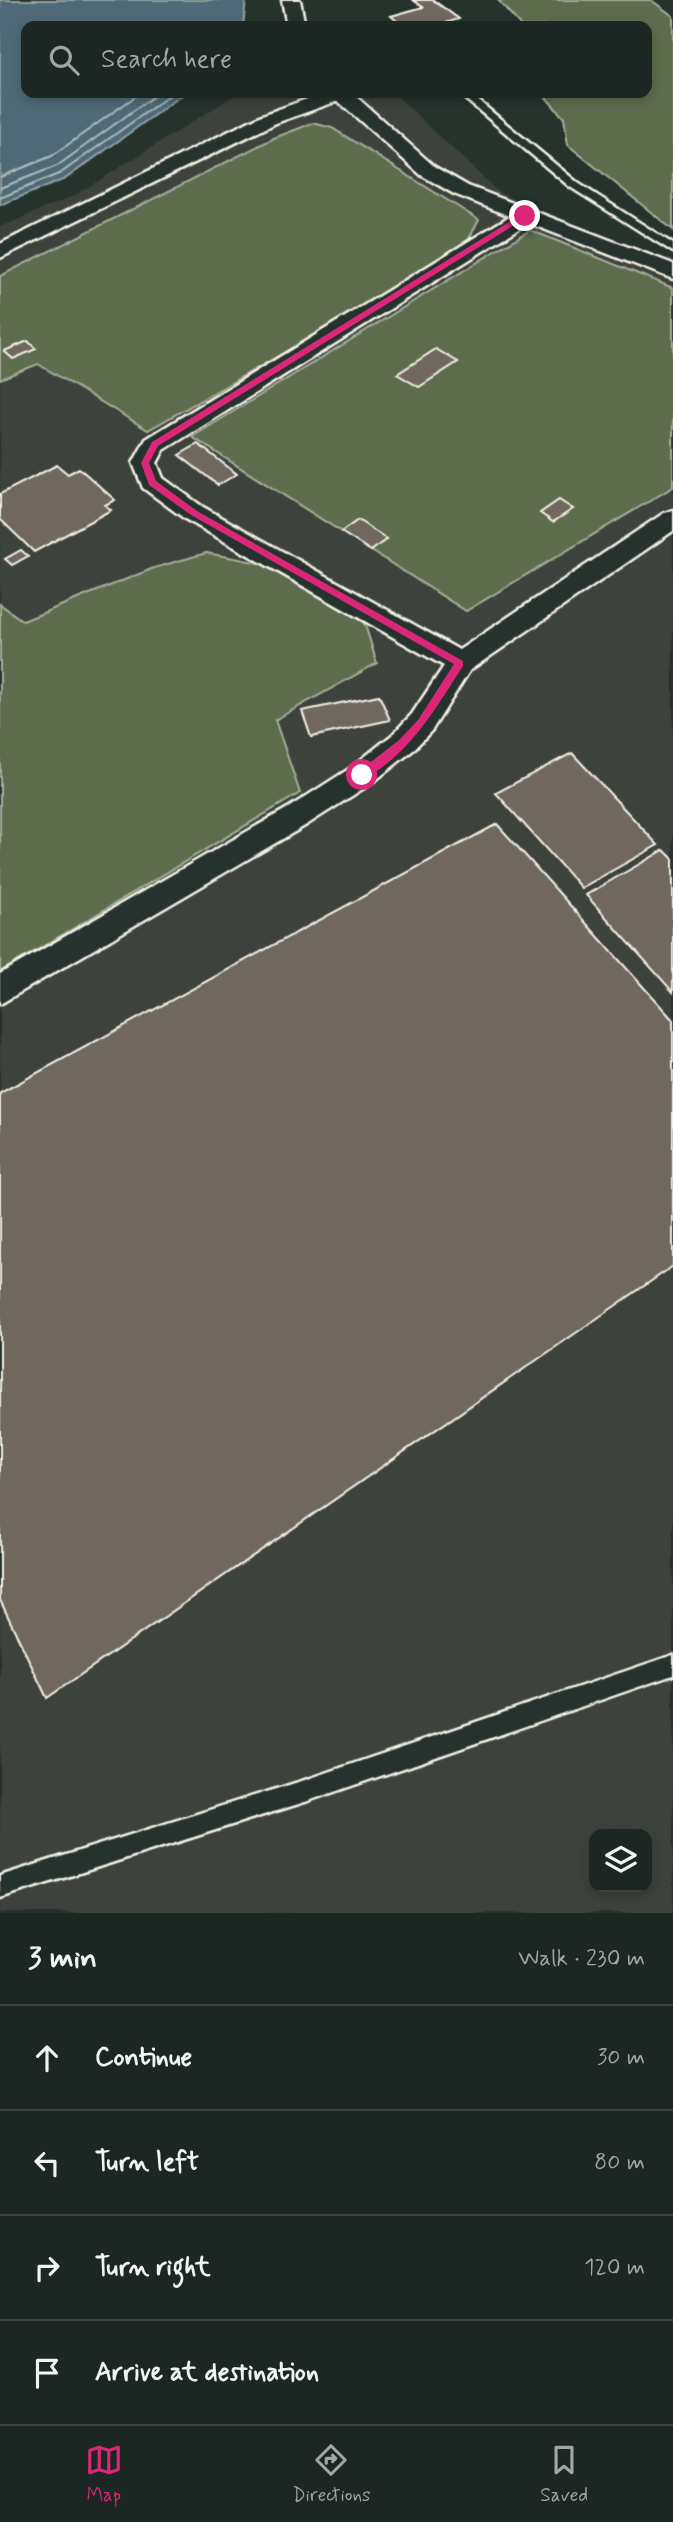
<!DOCTYPE html>
<html lang="en">
<head>
<meta charset="utf-8">
<style>
  :root { --surface:#1c2622; --page:#252e2a; --text:#f1f3f6; --muted:#a0a5a5; --line:#3a4340; --accent:#db2777 }
  body { margin:0; font-family:Mynerve,sans-serif; background:var(--page); color:var(--text) }
  .controls { position:absolute; right:21px; bottom:21px; display:grid; overflow:hidden; border-radius:14px; box-shadow:0 4px 10px #0003 }
  .controls button { width:63px; height:63px; display:grid; place-items:center; padding:0; border:0; border-bottom:2px solid var(--line); background:var(--surface); color:var(--text); font:35px sans-serif }
  .stop { position:absolute; width:21px; height:21px; margin:-16px; border:5px solid #db2777; border-radius:50%; background:#fff }
  .stop.end { background:#db2777; border-color:#fff; box-shadow:0 2px 7px #0008 }
  .list { margin:0; padding:0; list-style:none }
  h2 { display:flex; justify-content:space-between; align-items:center; height:91px; margin:0; padding:0 28px; font-size:30px }
  h2 small { font-size:23px; font-weight:400; color:var(--muted) }
  .list li { display:grid; grid-template-columns:46px 1fr auto; gap:21px; align-items:center; box-sizing:border-box; height:105px; padding:0 28px; border-top:2px solid var(--line) }
  .list b { display:block; font-size:26px; white-space:nowrap }
  .list em { font-size:23px; font-style:normal; color:var(--muted) }
  .icon { flex:none; width:38px; height:38px; fill:none; stroke:currentColor; stroke-width:2; stroke-linecap:round; stroke-linejoin:round }
  .map { position:relative; flex:none; width:673px; height:1913px; overflow:hidden }
  .search { position:absolute; background:var(--surface); box-shadow:0 4px 10px #0003; left:21px; right:21px; top:21px; height:77px; display:flex; align-items:center; gap:18px; box-sizing:border-box; padding:0 24px; border-radius:14px; color:var(--muted); font-size:26px }
  .sheet { height:511px; background:var(--surface) }
  nav { display:flex; justify-content:space-around; align-items:center; box-sizing:border-box; height:98px; border-top:2px solid var(--line); background:var(--surface); font-size:19px; color:var(--muted) }
  nav a { display:grid; justify-items:center; gap:4px }
  nav .on { color:var(--accent) }
  .map>svg:first-child { display:block }
  .built { fill:#3c433c; fill-rule:evenodd }
  .green { fill:#5d6c4e; stroke:#a8ae9b; stroke-width:2 }
  .water { fill:#506b76; stroke:#92a1a4; stroke-width:2 }
  .lines { fill:none; stroke-linecap:round; stroke-linejoin:round }
  .shore { stroke:#b2bbba; stroke-width:2 }
  .building { fill:#70685f; stroke:#f4f1e8; stroke-width:2 }
  .lane-casing { stroke:#f4f1e8; stroke-width:5 }
  .street-casing { stroke:#f4f1e8; stroke-width:5 }
  .lane { fill:#26332d; fill-rule:evenodd }
  .street { fill:#26332d; fill-rule:evenodd }
  .route { fill:#db2777 }
</style>
</head>
<body>
<div class="map">
<svg width="673" height="1913" viewBox="0 0 673 1913">
  <rect width="100%" height="100%" fill="#26332d"/>
  <filter id="ink" filterUnits="userSpaceOnUse"><feTurbulence type="fractalNoise" baseFrequency=".0143" numOctaves="2"/><feDisplacementMap in="SourceGraphic" scale="14" xChannelSelector="R" yChannelSelector="G"/><feConvolveMatrix kernelMatrix="1 2 1 2 8 2 1 2 1" color-interpolation-filters="sRGB"/></filter>
  <g filter="url(#ink)">
    <path class="built" d="M238,93h156l103,98 176,87v1635h-673v-1686l74,-31zM594,1834h53v53h-53z"/>
    <g class="green">
      <polygon points="498,0 651,0 673,16 673,230 568,145 564,118 542,93 647,93 647,26 521,26"/>
      <polygon points="313,123 332,128 479,220 462,252 148,430 38,364 0,379 0,276 274,138"/>
      <polygon points="530,230 673,288 673,487 466,611 192,437"/>
      <path d="M206,553c52,9 107,17 148,54 12,12 17,40 23,56l-102,57 25,73 -300,179v-368l23,17 131,-53z"/>
    </g>
    <polygon class="water" points="0,0 246,0 243,26 26,26 26,93 185,93 65,179 0,205"/>
    <g class="lines">
      <g class="shore">
        <polyline points="0,177 52,156 140,93"/>
        <polyline points="0,188 57,166 158,93"/>
        <polyline points="0,198 61,173 173,93"/>
      </g>
    </g>
    <g class="building">
      <polygon points="413,0 433,0 459,19 436,26 403,26 391,16 423,7"/>
      <polygon points="28,341 36,349 13,359 4,351"/>
      <polygon points="436,349 458,362 419,387 397,374"/>
      <polygon points="198,444 237,474 218,485 179,455"/>
      <polygon points="57,465 68,474 79,468 115,500 105,505 111,510 34,552 0,519 0,494"/>
      <polygon points="559,500 573,509 553,522 540,513"/>
      <polygon points="358,520 387,539 371,551 341,532"/>
      <polygon points="21,550 28,556 12,565 5,559"/>
      <polygon points="379,695 390,720 311,737 302,711"/>
      <polygon points="572,753 658,845 581,888 496,793"/>
      <polygon points="497,824 673,1020 673,1266 47,1698 0,1600 0,1093"/>
      <polygon points="664,850 673,859 673,992 586,895"/>
    </g>
    <g class="lines">
      <defs>
        <g id="lane">
          <polygon points="458,93 469,93 578,183 673,244 673,252 570,187"/>
          <polygon points="673,1655 673,1675 308,1801 0,1898 0,1876 308,1779"/>
        </g>
        <g id="street">
          <polygon points="282,0 300,0 305,26 287,26"/>
          <polygon points="324,93 352,93 435,167 468,186 673,264 673,279 528,223 164,450 157,463 163,478 203,507 459,650 664,513 673,510 673,531 470,670 432,730 412,751 372,783 308,824 0,1004 0,974 288,808 352,767 392,735 412,714 444,666 185,519 143,488 133,463 146,439 510,216 454,194 421,175 338,101 276,123 0,258 0,244 262,115"/>
        </g>
      </defs>
      <use href="#lane" class="lane-casing"/>
      <use href="#street" class="street-casing"/>
      <use href="#lane" class="lane"/>
      <use href="#street" class="street"/>
    </g>
  </g>
  <path class="route" d="M522,214l7,2 -371,230 -9,17 7,18 41,30 266,150v5c-26,40 -55,92 -101,113l-4,-2v-5l41,-32 19,-20 36,-56 -263,-149 -42,-30 -8,-22 11,-21z"/>
</svg>
<div class="controls">
<button><svg class="icon" aria-label="layers" viewBox="0 0 24 24"><path d="M12 4l9 5-9 5-9-5zM3 14l9 5 9-5"/></svg></button>
</div>
<div class="stop" style="left:362px;top:775px"></div>
<div class="stop end" style="left:525px;top:216px"></div>
<div class="search"><svg class="icon" aria-label="search" viewBox="0 0 24 24"><circle cx="10" cy="10" r="6"/><path d="M15 15l6 6"/></svg>Search here</div>
</div>
<section class="sheet">
<h2>3 min<small>Walk · 230 m</small></h2>
<ul class="list">
<li><svg class="icon" aria-label="ahead" viewBox="0 0 24 24"><path d="M12 20V5M6 11l6-6 6 6"/></svg><div><b>Continue</b></div><em>30 m</em></li>
<li><svg class="icon" aria-label="left" viewBox="0 0 24 24"><path d="M17 20v-9H6M10 6l-5 5 5 5"/></svg><div><b>Turn left</b></div><em>80 m</em></li>
<li><svg class="icon" aria-label="right" viewBox="0 0 24 24"><path d="M7 20v-9h11M14 6l5 5-5 5"/></svg><div><b>Turn right</b></div><em>120 m</em></li>
<li><svg class="icon" aria-label="arrive" viewBox="0 0 24 24"><path d="M6 21V4h12l-3 4 3 4H6"/></svg><div><b>Arrive at destination</b></div></li>
</ul>
</section>
<nav>
<a class="on"><svg class="icon" aria-label="map" viewBox="0 0 24 24"><path d="M3 6l6-2 6 2 6-2v14l-6 2-6-2-6 2zM9 4v14M15 6v14"/></svg>Map</a>
<a><svg class="icon" aria-label="directions" viewBox="0 0 24 24"><path d="M12 3l9 9-9 9-9-9zM9 14v-3h6M13 9l2 2-2 2"/></svg>Directions</a>
<a><svg class="icon" aria-label="saved" viewBox="0 0 24 24"><path d="M7 4h10v16l-5-4-5 4z"/></svg>Saved</a>
</nav>
</body>
</html>
